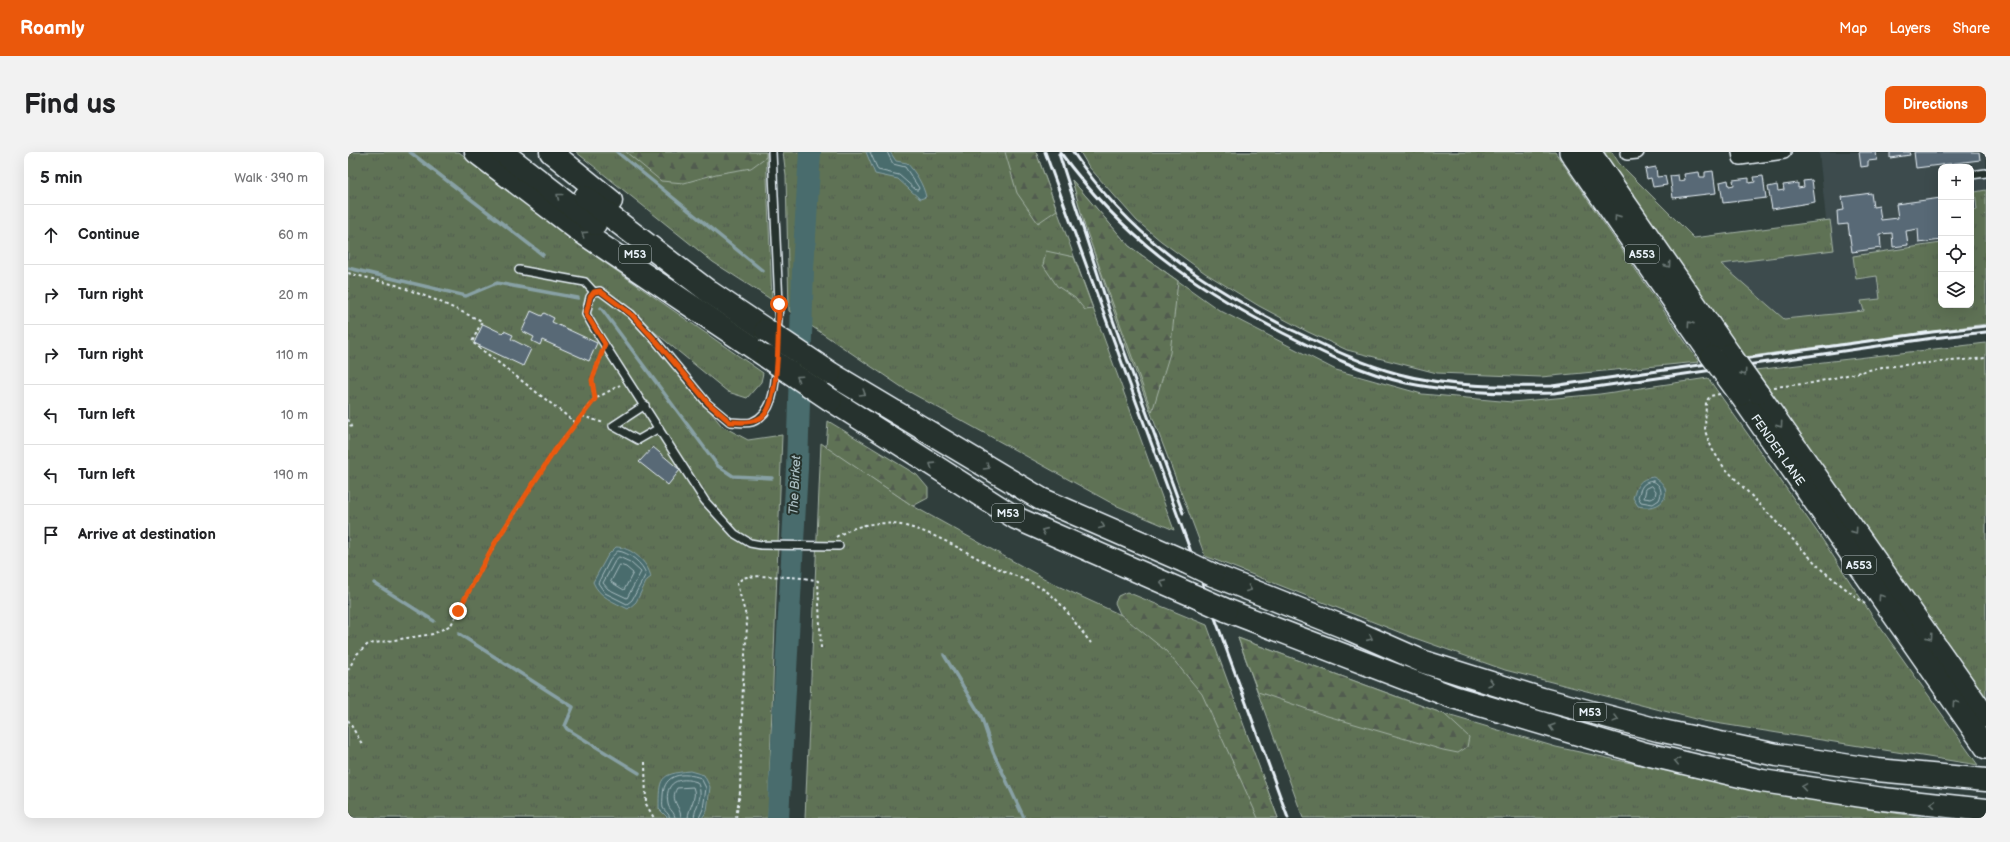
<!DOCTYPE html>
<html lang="en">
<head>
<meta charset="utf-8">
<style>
  :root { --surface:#fff; --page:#f2f2f2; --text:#202124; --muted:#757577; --line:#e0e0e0; --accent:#ea580c }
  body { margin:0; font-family:"Balsamiq Sans",sans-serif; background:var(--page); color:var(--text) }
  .controls { position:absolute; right:12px; top:12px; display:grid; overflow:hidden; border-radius:8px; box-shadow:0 4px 16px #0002 }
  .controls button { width:36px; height:36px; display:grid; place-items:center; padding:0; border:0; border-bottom:1px solid var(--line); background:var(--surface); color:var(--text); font:20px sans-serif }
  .stop { position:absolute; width:12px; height:12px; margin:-9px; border:3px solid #ea580c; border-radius:50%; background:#fff }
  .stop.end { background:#ea580c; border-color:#fff; box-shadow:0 1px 4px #0008 }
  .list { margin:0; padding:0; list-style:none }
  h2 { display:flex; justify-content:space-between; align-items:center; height:52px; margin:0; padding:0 16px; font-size:17px }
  h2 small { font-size:13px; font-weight:400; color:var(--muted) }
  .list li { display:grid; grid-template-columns:26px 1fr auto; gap:12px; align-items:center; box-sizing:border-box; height:60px; padding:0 16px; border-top:1px solid var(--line) }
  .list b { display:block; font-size:15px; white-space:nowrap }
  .list em { font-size:13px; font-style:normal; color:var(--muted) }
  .icon { flex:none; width:22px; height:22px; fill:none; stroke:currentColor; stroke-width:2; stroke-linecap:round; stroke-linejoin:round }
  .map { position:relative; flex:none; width:1638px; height:666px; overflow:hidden; border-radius:8px }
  header { display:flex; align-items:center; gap:24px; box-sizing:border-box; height:56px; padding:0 20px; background:var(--accent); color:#fff }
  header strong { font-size:19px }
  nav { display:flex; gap:22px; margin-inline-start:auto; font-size:14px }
  .intro { display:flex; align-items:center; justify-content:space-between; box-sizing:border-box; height:96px; padding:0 24px }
  h1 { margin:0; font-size:28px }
  .button { padding:10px 18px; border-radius:8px; background:var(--accent); color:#fff; font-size:14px; font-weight:700 }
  main { display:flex; gap:24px; padding:0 24px }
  aside { flex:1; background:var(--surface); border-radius:8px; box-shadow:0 4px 16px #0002 }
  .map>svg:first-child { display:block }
  .built { fill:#3c4b4d }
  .grass { fill:url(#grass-tufts); stroke:#a4b2a6 }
  .forest { fill:url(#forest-firs); stroke:#a4b2a6 }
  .water { fill:#486c6d; stroke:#88a1a5 }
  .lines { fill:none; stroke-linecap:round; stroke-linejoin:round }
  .shore { stroke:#a8bcc0; stroke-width:1 }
  .stream { stroke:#88a1a5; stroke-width:3.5 }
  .river { stroke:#486c6d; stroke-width:22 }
  .building { fill:#596976; stroke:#e8f1f8 }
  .lane-casing { stroke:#e8f1f8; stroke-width:10 }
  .street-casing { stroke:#e8f1f8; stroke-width:16 }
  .primary-casing { stroke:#e8f1f8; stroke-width:24 }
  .highway-casing { stroke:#e8f1f8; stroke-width:25 }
  .path { stroke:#e8f1f8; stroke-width:2; stroke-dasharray:3 3; stroke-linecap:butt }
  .lane { stroke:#26332d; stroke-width:7 }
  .street { stroke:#26332d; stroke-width:13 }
  .primary { stroke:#26332d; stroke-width:21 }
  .highway { stroke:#26332d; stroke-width:22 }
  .rail { stroke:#e8f1f8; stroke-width:3 }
  .primary-bridge-casing { stroke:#e8f1f8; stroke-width:24; stroke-linecap:butt }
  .highway-bridge-casing { stroke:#e8f1f8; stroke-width:25; stroke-linecap:butt }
  .primary-bridge { stroke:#26332d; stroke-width:21 }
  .highway-bridge { stroke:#26332d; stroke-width:22 }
  .oneway { stroke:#6a7674 }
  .route { stroke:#ea580c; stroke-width:5 }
  .labels { text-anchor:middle; stroke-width:4; stroke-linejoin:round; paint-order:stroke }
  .shield { fill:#26332d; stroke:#aeb8bb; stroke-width:1 }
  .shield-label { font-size:11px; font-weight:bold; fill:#e8f1f8 }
  .street-label { font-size:12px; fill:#e8f1f8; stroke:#26332d }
  .water-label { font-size:13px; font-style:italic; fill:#a8bcc0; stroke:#26332d }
</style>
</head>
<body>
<header>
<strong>Roamly</strong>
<nav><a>Map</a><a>Layers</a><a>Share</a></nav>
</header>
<div class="intro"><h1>Find us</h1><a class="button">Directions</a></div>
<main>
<aside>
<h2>5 min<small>Walk · 390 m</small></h2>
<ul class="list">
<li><svg class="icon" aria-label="ahead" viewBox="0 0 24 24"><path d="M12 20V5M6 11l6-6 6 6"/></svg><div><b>Continue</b></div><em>60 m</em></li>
<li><svg class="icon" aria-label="right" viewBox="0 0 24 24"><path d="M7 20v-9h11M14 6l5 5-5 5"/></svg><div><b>Turn right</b></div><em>20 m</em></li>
<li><svg class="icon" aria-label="right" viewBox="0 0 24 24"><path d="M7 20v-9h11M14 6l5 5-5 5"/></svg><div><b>Turn right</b></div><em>110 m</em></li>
<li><svg class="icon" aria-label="left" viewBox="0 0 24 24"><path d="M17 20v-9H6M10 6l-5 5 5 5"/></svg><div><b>Turn left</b></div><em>10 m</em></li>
<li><svg class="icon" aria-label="left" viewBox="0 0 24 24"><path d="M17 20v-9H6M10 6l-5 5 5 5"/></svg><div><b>Turn left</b></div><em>190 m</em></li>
<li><svg class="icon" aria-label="arrive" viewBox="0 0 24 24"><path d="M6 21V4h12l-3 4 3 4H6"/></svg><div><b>Arrive at destination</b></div></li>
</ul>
</aside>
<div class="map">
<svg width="1638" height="666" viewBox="0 0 1638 666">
  <defs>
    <pattern id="grass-tufts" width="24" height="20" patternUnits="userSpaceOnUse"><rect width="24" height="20" fill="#5f7255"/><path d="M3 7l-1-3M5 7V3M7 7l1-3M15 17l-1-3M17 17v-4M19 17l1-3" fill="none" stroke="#515b4f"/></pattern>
    <pattern id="forest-firs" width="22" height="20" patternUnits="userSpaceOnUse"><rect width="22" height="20" fill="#5f7255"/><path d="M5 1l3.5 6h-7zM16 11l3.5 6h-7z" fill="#515b4f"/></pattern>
  </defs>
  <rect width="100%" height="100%" fill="#303e3c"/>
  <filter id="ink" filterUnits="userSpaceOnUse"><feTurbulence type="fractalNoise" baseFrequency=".025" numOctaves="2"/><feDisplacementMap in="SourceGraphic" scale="8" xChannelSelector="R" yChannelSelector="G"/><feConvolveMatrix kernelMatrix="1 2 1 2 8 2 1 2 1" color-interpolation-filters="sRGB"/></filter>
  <g filter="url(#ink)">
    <polygon class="built" points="1471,0 1638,0 1638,145 1623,147 1623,15 1593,15 1593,150 1436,167 1383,122 1345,86 1478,68"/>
    <g class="grass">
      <polygon points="0,0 111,0 230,92 415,221 413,230 399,246 380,240 276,155 374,274 400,288 434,283 420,666 0,666"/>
      <polygon points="228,0 418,0 424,148 365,110"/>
      <polygon points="435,0 688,0 826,378 767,353 558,238 441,159 438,24"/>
      <polygon points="732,0 1207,0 1351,210 1193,225 1089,221 999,198 960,180 911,154 857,121 813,89 789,69 741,15"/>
      <polygon points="1251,0 1264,0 1271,11 1346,86 1482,68 1486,98 1373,112 1436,167 1516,159 1513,149 1532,147 1529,124 1508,127 1505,104 1593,91 1593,153 1623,153 1623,59 1629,58 1627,40 1638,38 1638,172 1396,205"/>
      <path d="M724,28l57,66 90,64 117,60 86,24 90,8 88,-8 108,-16 112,158 53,81 105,148 -275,-44 -198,-51 -96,-34 -204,-80c-46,-124 -97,-248 -133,-376z"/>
      <polygon points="1638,191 1638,547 1407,218"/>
      <polygon points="473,291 565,354 710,434 871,508 930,666 457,666"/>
      <polygon points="890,486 1096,562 1208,595 1377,631 1500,654 1580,666 955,666"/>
    </g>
    <g class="forest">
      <polygon points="278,0 418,0 418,5 403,16 368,22 336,31 313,29"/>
      <polygon points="657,0 688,0 709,58 690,71 669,41"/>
      <polygon points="724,28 781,94 830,129 822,201 804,260 737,75"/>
      <polygon points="698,99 726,105 745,157 737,158 727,146 709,134 695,113"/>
      <polygon points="480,269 569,323 580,336 580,346 565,354 478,295"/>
      <polygon points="779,440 859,473 930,666 910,666 854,542 818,499 772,462 767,451 770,444"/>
      <polygon points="890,486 1096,562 1121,585 1119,595 1110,601 1095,598 976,563 910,540"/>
    </g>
    <g class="water">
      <path d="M518,0h24l6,9 11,2c9,10 16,21 19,34l-6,2 -22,-20 -23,-5z"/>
      <path d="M1305,325c23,10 13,36 -15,29l-5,-8c4,-13 6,-19 20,-21z"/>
      <path d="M268,395c15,0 32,15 35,30l-4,3 -11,22 -8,7c-14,-7 -29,-12 -35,-27l15,-27z"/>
      <path d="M342,619l14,4 6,12 -3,24 -5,7 -35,-1 -8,-8c0,-31 0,-35 31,-38z"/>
    </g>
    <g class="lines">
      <g class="shore">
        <polyline points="522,0 530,18 551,23 568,38 570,38 571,36 557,15 545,12 539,0"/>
        <path d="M1305,329c8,4 10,11 6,19l-6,4 -12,-2 -3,-5c3,-9 4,-15 15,-16z"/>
        <polygon points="1304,334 1308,339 1307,345 1303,347 1296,346 1298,337"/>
        <path d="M270,399c11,1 25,13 28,23l-14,26 -5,4 -22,-11 -7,-10 13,-25z"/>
        <polygon points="271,405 282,410 293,420 279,446 260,437 255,431 267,409"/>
        <polygon points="272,413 278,415 285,421 276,438 263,430"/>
        <path d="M322,666c-1,-5 -5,-6 -7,-10 -1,-3 0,-10 0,-13 1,-22 21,-23 38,-17l5,10 -3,21 -4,9"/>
        <path d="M327,666c0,-6 -6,-8 -7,-14 -4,-22 11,-28 29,-22 8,15 -2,23 -3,36"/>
        <path d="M333,666c0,-12 -12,-17 -4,-30l16,-1c5,11 -5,21 -5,31"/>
      </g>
      <g class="stream">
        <polyline points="62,0 195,103"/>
        <polyline points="269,0 415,119"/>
        <polyline points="0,116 118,144 149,131 230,146"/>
        <polyline points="446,117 455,117"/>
        <polyline points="253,156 370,314 385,324 424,326"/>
        <polyline points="441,319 449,316"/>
        <polyline points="26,431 86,469"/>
        <polyline points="111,482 225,555 217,574 219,577 291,621"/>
        <polyline points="596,503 633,564 645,600 676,666"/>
      </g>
      <polyline class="river" points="430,666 449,316 455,117 462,0"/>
    </g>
    <g class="building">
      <polygon points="1511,0 1528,0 1529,8 1520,9 1520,14 1513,15"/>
      <polygon points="1542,0 1561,0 1562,3 1542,6"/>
      <polygon points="1566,0 1631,0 1632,8 1568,16"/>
      <polygon points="1308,15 1309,25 1317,24 1319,33 1305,35 1303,26 1299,27 1297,17"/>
      <polygon points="1365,19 1368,41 1325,46 1322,24 1330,23 1331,29 1337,28 1336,22 1351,20 1352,25 1357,25 1357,20"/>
      <polygon points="1415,24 1418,46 1375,51 1372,30 1380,28 1381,34 1386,33 1385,28 1401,26 1401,31 1407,30 1406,25"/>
      <polygon points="1464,28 1467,50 1424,57 1420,35 1429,33 1430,39 1436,38 1435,33 1450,31 1450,36 1456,35 1455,29"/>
      <polygon points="1523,41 1525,55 1531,54 1533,68 1550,66 1548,52 1593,46 1593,88 1571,91 1570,77 1558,79 1560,93 1545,95 1544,81 1532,82 1533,96 1504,100 1500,72 1490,73 1489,59 1496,58 1494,45"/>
      <polygon points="183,159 194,164 196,161 206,166 204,170 249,191 241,209 194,188 192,193 184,189 186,185 174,179"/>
      <polygon points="135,172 154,181 156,179 165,183 163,187 183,197 175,214 126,191"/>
      <polygon points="305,295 332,318 320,333 291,310"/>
    </g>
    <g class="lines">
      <defs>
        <g id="lane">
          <polyline points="424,0 431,152 429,182"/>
          <polyline points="1623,23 1638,21"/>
          <polyline points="171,118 237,130 246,140"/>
          <path d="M428,216c-1,19 -3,46 -24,54 -6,2 -15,0 -22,0l-23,-19 -52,-63 -24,-26 -31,-23 -6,1 -4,5 -4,17 8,14 111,173 30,33 15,9 11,2 78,1"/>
          <polyline points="297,253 265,274 290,288 311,276"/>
        </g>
        <g id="street">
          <polyline points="1391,0 1392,6 1436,0"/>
          <polyline points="1279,1 1289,0"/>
        </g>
        <g id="primary">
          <polyline points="1222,0 1364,205"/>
          <polyline points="1242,0 1382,202"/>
          <polyline points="1410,241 1638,565"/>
          <polyline points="1392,243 1638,596"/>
        </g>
        <g id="highway">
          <polyline points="128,0 229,77 419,205"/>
          <polyline points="154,0 247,72"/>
          <polyline points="203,0 263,49"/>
          <polyline points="237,45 360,139 418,178"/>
          <polyline points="482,221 693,347 838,410"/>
          <polyline points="483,248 668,366 851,446"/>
          <polyline points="865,423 1001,477 1076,510 1194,547 1310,578 1429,603 1529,618 1638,628"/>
          <polyline points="878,458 1105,545 1298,602 1414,629 1535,647 1638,658"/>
        </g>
      </defs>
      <use href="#lane" class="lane-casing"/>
      <use href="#street" class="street-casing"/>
      <use href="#primary" class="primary-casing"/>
      <use href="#highway" class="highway-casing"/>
      <g class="path">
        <polyline points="0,121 48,133 90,149 134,169 124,190 228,271"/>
        <polyline points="1426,235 1464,231 1534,215 1638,206"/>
        <polyline points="1372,242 1362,244 1358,250 1357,279 1364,297 1375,314 1474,418 1517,452"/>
        <polyline points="247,247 244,228 253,205"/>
        <polyline points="234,264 256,271"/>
        <polyline points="0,267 4,277"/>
        <path d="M488,385c57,-35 108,5 159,30 13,6 45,18 55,27 14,11 29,35 41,49"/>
        <polyline points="0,518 9,502 20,492 85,482 103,473 147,391 207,298 247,247 272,233"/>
        <polyline points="0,568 14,592"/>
        <polyline points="297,610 298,652 306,666"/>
        <path d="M388,666l4,-26 3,-110 4,-55 -1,-11 -9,-32c3,-4 5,-6 10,-7 10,-2 63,0 71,4l3,67"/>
      </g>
      <use href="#lane" class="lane"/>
      <use href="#street" class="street"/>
      <use href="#primary" class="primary"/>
      <use href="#highway" class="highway"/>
      <g class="rail">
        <polyline points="697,0 940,666"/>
        <path d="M712,0c63,86 130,132 223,181 40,20 80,40 123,50 49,10 99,11 148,10l379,-55 53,-6"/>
        <path d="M725,0c57,85 128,131 217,177 35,17 71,35 109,45 48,13 103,13 153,12l380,-54 54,-6"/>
        <polyline points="711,2 762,160 835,361"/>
      </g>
      <defs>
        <g id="primary-bridge">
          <polyline points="1382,202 1410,241"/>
          <polyline points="1364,205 1392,243"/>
        </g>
        <g id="highway-bridge">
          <polyline points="418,178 482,221"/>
          <polyline points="419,205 483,248"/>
          <polyline points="838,410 865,423"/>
          <polyline points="851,446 878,458"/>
        </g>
      </defs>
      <use href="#primary-bridge" class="primary-bridge-casing"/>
      <use href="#highway-bridge" class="highway-bridge-casing"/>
      <use href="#primary-bridge" class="primary-bridge"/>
      <use href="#highway-bridge" class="highway-bridge"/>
    </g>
    <defs><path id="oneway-chevron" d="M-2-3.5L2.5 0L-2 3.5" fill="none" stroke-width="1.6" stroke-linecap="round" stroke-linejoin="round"/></defs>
    <g class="oneway">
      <use href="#oneway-chevron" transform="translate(211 44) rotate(-142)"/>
      <use href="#oneway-chevron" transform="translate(1269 65) rotate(-125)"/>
      <use href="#oneway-chevron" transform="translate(236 82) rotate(-146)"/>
      <use href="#oneway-chevron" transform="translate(1320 113) rotate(55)"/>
      <use href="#oneway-chevron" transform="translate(1342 172) rotate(-125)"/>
      <use href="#oneway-chevron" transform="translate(1396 221) rotate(55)"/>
      <use href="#oneway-chevron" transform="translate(451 226) rotate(-146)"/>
      <use href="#oneway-chevron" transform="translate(515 241) rotate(31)"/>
      <use href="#oneway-chevron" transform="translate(1432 273) rotate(55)"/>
      <use href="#oneway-chevron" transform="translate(584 313) rotate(-147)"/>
      <use href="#oneway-chevron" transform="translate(639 315) rotate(31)"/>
      <use href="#oneway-chevron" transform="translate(754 374) rotate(23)"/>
      <use href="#oneway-chevron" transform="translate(696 379) rotate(-156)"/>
      <use href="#oneway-chevron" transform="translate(1507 379) rotate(55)"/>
      <use href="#oneway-chevron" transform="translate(815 431) rotate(-156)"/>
      <use href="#oneway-chevron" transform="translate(901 437) rotate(22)"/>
      <use href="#oneway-chevron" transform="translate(1533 445) rotate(-125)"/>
      <use href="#oneway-chevron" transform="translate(1582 485) rotate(55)"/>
      <use href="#oneway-chevron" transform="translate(1022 486) rotate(24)"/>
      <use href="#oneway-chevron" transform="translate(1143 531) rotate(17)"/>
      <use href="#oneway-chevron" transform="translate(1607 551) rotate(-125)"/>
      <use href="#oneway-chevron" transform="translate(1268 567) rotate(15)"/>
      <use href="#oneway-chevron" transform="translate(1204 575) rotate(-164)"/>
      <use href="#oneway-chevron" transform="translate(1329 609) rotate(-167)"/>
      <use href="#oneway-chevron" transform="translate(1456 635) rotate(-171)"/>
      <use href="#oneway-chevron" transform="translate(1585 652) rotate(-174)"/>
    </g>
  </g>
  <g class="lines" filter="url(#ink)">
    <path class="route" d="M110,459l37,-68 60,-93 40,-51 -3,-19 13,-36 -19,-30 4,-17 4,-5 6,-1 31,23 24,26 53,63 22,19c12,0 23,2 33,-6 17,-15 15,-88 16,-112"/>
  </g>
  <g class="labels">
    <g class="shield">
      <rect x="271" y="93" width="32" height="18" rx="3"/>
      <rect x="1277" y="93" width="34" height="18" rx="3"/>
      <rect x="644" y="352" width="32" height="18" rx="3"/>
      <rect x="1494" y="404" width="34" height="18" rx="3"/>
      <rect x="1226" y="551" width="32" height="18" rx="3"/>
    </g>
    <g class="shield-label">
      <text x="287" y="106">M53</text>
      <text x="1294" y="106">A553</text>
      <text x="660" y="365">M53</text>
      <text x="1511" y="417">A553</text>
      <text x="1242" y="564">M53</text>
    </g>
    <g class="street-label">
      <text transform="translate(1430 298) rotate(55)" y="4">FENDER LANE</text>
    </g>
    <g class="water-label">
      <text transform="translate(446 333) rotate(-87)" y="5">The Birket</text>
    </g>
  </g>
</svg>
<div class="controls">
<button>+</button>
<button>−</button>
<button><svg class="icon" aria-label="locate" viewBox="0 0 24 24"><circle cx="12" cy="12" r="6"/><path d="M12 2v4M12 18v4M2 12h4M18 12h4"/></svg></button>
<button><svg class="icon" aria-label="layers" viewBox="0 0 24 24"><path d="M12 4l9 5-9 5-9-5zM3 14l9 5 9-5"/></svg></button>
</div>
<div class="stop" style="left:431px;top:152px"></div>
<div class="stop end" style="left:110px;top:459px"></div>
</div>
</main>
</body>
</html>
